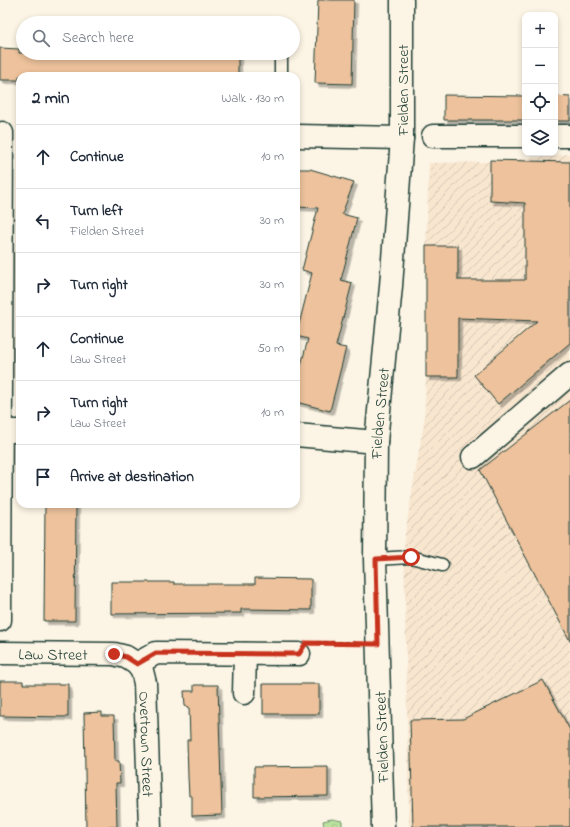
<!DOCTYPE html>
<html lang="en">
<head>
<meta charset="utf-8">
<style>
  :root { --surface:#fff; --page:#f6f6f7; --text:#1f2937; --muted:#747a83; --line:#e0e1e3 }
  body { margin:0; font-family:"Indie Flower",sans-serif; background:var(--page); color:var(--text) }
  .controls { position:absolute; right:12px; top:12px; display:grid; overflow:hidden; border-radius:8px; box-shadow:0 2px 6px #0003 }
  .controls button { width:36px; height:36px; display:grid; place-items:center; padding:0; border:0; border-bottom:1px solid var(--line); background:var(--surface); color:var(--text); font:20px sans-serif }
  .stop { position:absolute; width:12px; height:12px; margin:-9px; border:3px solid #c8321e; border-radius:50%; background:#fff }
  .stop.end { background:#c8321e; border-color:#fff; box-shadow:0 1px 4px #0008 }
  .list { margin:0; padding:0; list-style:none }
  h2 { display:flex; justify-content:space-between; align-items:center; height:52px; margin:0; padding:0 16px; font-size:17px }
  h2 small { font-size:13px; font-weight:400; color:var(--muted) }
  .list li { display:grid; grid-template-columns:26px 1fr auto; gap:12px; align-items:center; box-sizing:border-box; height:64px; padding:0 16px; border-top:1px solid var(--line) }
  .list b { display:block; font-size:15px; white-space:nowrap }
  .list p { margin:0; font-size:13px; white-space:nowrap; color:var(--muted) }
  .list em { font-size:13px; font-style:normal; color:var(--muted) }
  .icon { flex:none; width:22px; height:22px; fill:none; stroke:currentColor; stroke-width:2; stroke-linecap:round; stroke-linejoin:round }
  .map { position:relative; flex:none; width:570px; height:827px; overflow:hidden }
  .search { position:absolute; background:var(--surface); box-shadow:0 2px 6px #0003; left:16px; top:16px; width:284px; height:44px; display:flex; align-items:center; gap:10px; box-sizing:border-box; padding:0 14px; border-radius:22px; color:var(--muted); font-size:15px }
  .panel { position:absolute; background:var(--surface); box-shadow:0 2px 6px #0003; left:16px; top:72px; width:284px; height:436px; border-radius:12px }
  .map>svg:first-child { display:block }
  .industrial { fill:url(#industrial-furrows) }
  .park { fill:url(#park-crowns); stroke:#6d906a }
  .building { fill:#edc29c; stroke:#1f3d34; filter:url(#shadow) }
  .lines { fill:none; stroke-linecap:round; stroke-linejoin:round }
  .service-casing { stroke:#1f3d34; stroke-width:15 }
  .minor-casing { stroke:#1f3d34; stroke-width:25 }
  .secondary-casing { stroke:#1f3d34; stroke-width:25 }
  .path { stroke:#1f3d34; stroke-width:2.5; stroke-dasharray:4 3; stroke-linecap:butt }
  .service { stroke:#fcf5e5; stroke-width:12 }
  .minor { stroke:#fcf5e5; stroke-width:22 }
  .secondary { stroke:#fcf5e5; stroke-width:22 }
  .route { stroke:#c8321e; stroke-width:5 }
  .labels { text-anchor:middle; stroke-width:3.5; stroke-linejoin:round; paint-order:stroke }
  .street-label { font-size:16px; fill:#1f3d34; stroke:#fcf5e5 }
</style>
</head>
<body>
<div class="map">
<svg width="570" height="827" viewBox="0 0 570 827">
  <defs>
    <pattern id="industrial-furrows" width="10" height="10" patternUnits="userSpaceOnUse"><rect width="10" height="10" fill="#f8e6cf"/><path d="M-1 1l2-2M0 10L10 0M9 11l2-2" fill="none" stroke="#d4c6b2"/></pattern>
    <pattern id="park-crowns" width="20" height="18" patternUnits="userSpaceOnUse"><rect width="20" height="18" fill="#bbe39f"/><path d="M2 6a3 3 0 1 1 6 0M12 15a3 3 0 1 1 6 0" fill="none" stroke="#a0c48a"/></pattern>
    <filter id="shadow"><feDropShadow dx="3.5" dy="3.5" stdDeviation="0" flood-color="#0004"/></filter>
  </defs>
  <rect width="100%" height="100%" fill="#fcf5e5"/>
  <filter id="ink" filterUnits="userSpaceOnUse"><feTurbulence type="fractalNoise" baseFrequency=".025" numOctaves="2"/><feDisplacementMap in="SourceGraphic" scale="8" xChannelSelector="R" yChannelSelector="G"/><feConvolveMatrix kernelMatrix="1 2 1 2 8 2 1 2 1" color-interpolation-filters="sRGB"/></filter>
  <g filter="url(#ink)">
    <polygon class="industrial" points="570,154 570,827 409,827 404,540 424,421 426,377 426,246 429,163 487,162"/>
    <polygon class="park" points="332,819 342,821 342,827 324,827 323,821"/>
    <g class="building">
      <polygon points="318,0 354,0 352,84 315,83"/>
      <polygon points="0,48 19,49 19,53 238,53 238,76 19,76 19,80 0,80"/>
      <polygon points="444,95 525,96 525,120 444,120"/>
      <polygon points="555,96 570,97 570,121 555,121"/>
      <polygon points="490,160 570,162 570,343 498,404 474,375 537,321 458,318 458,377 426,377 426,246 458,246 458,280 525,280 525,203 490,201"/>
      <polygon points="296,169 310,169 354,182 342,214 357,218 341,280 352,283 336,346 346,348 330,411 296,402 296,384 308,339 296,336 312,273 302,270 318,208 296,207"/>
      <polygon points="570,400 570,641 480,470"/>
      <polygon points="45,504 76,504 75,621 44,621"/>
      <polygon points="255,578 311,579 311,610 241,609 241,613 111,614 111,582 174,582 174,584 255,584"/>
      <polygon points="543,680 570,730 570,827 413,827 410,720 463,719"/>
      <polygon points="0,681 23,681 23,684 68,684 68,717 0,716"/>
      <rect x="263" y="684" width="56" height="30"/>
      <polygon points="194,685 218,685 222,815 192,816 192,796 189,796 188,777 187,740 190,740 189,707 185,706 184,691 194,691"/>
      <polygon points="102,712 102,716 114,716 115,761 119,761 120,783 116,783 117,827 86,827 84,713"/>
      <polygon points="328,766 328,796 254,797 254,767"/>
    </g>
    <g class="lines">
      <defs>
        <g id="service">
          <polyline points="281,76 281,53"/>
          <polyline points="375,559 411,557 442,565"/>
        </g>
        <g id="minor">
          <polyline points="296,136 402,138"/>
          <polyline points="433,136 525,136"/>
          <polyline points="555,136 570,136"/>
          <polyline points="1,431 20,431"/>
          <polyline points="296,435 376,442"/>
          <polyline points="473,457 570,374"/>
          <polyline points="0,620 2,133"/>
          <path id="s1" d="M0,653l114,1 12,3 11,7 19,-11 143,1"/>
          <path id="s2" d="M137,664l5,7 3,12 5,144"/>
          <polyline points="244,693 245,654"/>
        </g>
        <g id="secondary">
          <path id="s3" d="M383,827l-8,-268 1,-117 15,-156 11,-148v-138"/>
        </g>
      </defs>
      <use href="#service" class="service-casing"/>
      <use href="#minor" class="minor-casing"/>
      <use href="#secondary" class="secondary-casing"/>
      <polyline class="path" points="317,643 356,643"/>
      <use href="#service" class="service"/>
      <use href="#minor" class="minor"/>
      <use href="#secondary" class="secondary"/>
    </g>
  </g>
  <g class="lines" filter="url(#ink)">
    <polyline class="route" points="114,654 126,657 137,664 156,653 299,654 306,643 378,644 376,559 411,557"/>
  </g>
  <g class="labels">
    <g class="street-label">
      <text transform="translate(402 90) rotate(-90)" y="6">Fielden Street</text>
      <text dy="6" stroke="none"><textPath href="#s3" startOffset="414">Fielden Street</textPath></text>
      <text dy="6" stroke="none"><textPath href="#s1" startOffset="53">Law Street</textPath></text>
      <text transform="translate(381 737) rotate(-92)" y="6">Fielden Street</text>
      <text dy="6" stroke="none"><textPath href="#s2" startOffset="82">Overtown Street</textPath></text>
    </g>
  </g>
</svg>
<div class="controls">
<button>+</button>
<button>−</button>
<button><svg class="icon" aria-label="locate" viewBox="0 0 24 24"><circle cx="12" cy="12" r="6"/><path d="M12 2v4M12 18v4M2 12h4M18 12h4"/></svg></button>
<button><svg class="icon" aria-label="layers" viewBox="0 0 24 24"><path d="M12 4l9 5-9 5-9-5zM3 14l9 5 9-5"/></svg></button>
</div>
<div class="stop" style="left:411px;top:557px"></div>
<div class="stop end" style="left:114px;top:654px"></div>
<div class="search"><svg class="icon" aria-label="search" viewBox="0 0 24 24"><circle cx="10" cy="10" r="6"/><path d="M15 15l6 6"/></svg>Search here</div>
<section class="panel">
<h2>2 min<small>Walk · 130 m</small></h2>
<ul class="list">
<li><svg class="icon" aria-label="ahead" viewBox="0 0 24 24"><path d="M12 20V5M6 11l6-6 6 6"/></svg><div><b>Continue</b></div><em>10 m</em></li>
<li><svg class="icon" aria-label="left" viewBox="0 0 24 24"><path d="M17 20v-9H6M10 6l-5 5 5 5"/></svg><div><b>Turn left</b><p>Fielden Street</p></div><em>30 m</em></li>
<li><svg class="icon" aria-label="right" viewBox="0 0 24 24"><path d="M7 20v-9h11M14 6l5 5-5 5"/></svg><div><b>Turn right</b></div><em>30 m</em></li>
<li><svg class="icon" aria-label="ahead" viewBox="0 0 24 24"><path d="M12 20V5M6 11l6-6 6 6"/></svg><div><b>Continue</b><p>Law Street</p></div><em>50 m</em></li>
<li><svg class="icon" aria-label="right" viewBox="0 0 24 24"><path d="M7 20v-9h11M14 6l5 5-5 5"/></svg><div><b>Turn right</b><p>Law Street</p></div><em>10 m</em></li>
<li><svg class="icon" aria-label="arrive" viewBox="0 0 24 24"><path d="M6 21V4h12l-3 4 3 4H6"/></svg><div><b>Arrive at destination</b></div></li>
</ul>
</section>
</div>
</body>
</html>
